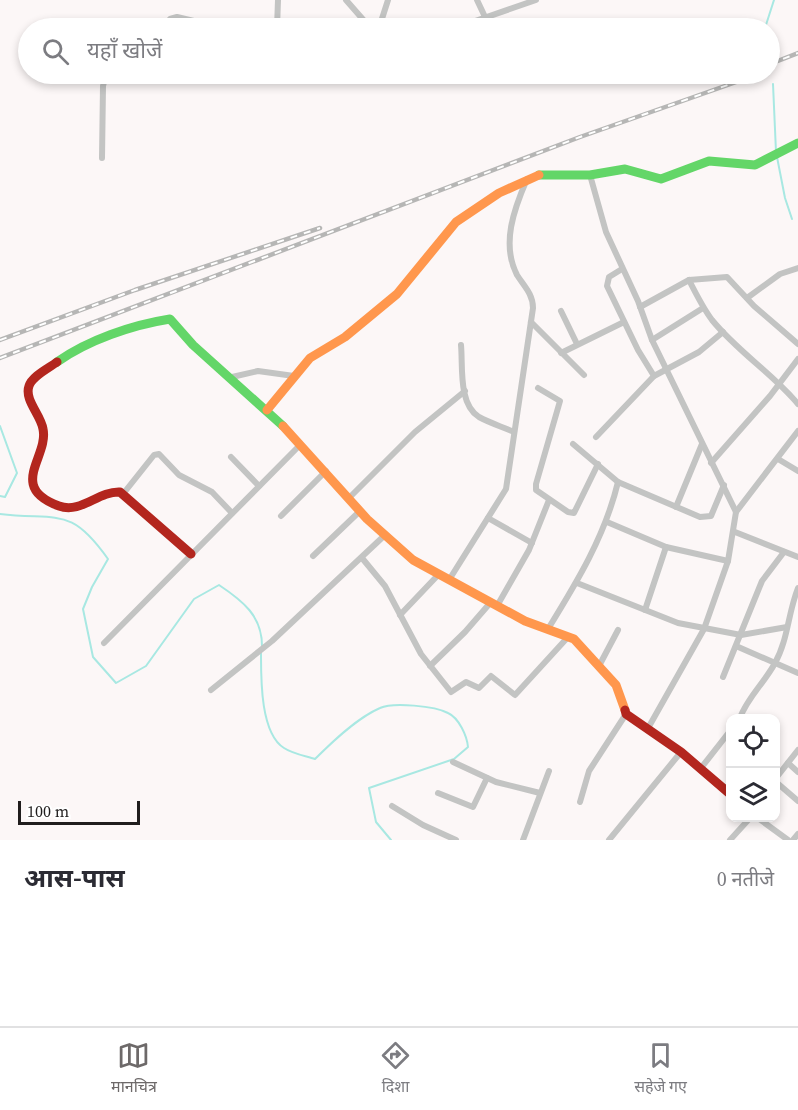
<!DOCTYPE html>
<html lang="hi">
<head>
<meta charset="utf-8">
<style>
  :root { --surface:#fff; --page:#f7f7f7; --text:#2b2b33; --muted:#7c7c81; --line:#e1e1e2; --accent:#6d6969 }
  body { margin:0; font-family:"Source Serif 4","Noto Sans Devanagari",serif; background:var(--page); color:var(--text) }
  .controls { position:absolute; right:18px; bottom:18px; display:grid; overflow:hidden; border-radius:12px; box-shadow:0 3px 9px #0003 }
  .controls button { width:54px; height:54px; display:grid; place-items:center; padding:0; border:0; border-bottom:2px solid var(--line); background:var(--surface); color:var(--text); font:30px sans-serif }
  .scale { position:absolute; left:18px; bottom:15px; width:122px; box-sizing:border-box; padding-left:6px; border:3px solid #201d1d; border-top:0; font-size:16px; line-height:21px; white-space:nowrap; color:#201d1d; -webkit-text-stroke:4px #fff; paint-order:stroke }
  .list { margin:0; padding:0; list-style:none }
  h2 { display:flex; justify-content:space-between; align-items:center; height:78px; margin:0; padding:0 24px; font-size:26px }
  h2 small { font-size:20px; font-weight:400; color:var(--muted) }
  .icon { flex:none; width:33px; height:33px; fill:none; stroke:currentColor; stroke-width:2; stroke-linecap:round; stroke-linejoin:round }
  .map { position:relative; flex:none; width:798px; height:840px; overflow:hidden }
  .search { position:absolute; background:var(--surface); box-shadow:0 3px 9px #0003; left:18px; right:18px; top:18px; height:66px; display:flex; align-items:center; gap:15px; box-sizing:border-box; padding:0 21px; border-radius:33px; color:var(--muted); font-size:22px }
  .sheet { height:186px; background:var(--surface) }
  nav { display:flex; justify-content:space-around; align-items:center; box-sizing:border-box; height:84px; border-top:2px solid var(--line); background:var(--surface); font-size:16px; color:var(--muted) }
  nav a { display:grid; justify-items:center; gap:3px }
  nav .on { color:var(--accent) }
  .map>svg:first-child { display:block }
  .lines { fill:none; stroke-linecap:round; stroke-linejoin:round }
  .stream { stroke:#a8e8e2; stroke-width:2 }
  .street { stroke:#c3c4c3; stroke-width:6 }
  .fast { stroke:#63d668; stroke-width:9 }
  .slow { stroke:#ff974d; stroke-width:9 }
  .jam { stroke:#b3261e; stroke-width:9 }
  .rail-casing { stroke:#b6b6b5; stroke-width:4.5 }
  .rail { stroke:#fff; stroke-width:2; stroke-dasharray:7; stroke-linecap:butt }
</style>
</head>
<body>
<div class="map">
<svg width="798" height="840" viewBox="0 0 798 840">
  <rect width="100%" height="100%" fill="#fcf7f7"/>
  <g class="lines">
    <g class="stream">
      <polyline points="765,28 774,0"/>
      <polyline points="773,84 776,152"/>
      <polyline points="777,157 785,198 792,219"/>
      <polyline points="0,426 17,473 5,497 0,496"/>
      <path d="M0,514c58,7 70,-9 108,45l-16,28 -9,22 10,48 23,26 30,-17 48,-67 25,-14c24,16 43,31 43,61"/>
      <path d="M261,652c0,25 -1,81 23,96 9,6 22,8 31,11 18,-18 42,-41 65,-51 13,-6 55,-2 68,5 11,5 19,23 20,34l-14,12 -85,29 7,34 15,18"/>
    </g>
    <g class="street">
      <polyline points="346,0 367,24 378,28"/>
      <polyline points="477,0 486,19"/>
      <polyline points="163,28 170,19 177,17 223,28"/>
      <polyline points="277,28 278,0"/>
      <polyline points="379,28 388,0"/>
      <polyline points="455,28 536,0"/>
      <polyline points="102,158 103,86 106,74"/>
      <polyline points="590,175 606,232 638,301 652,340 736,512 728,561 704,629 647,730"/>
      <polyline points="622,269 609,277 607,286 638,350 654,376"/>
      <path d="M689,280c7,14 14,28 23,40 26,32 60,53 86,84"/>
      <polyline points="747,298 780,274 798,268"/>
      <polyline points="640,307 689,280 727,277 754,306 798,344"/>
      <polyline points="561,311 577,344"/>
      <polyline points="531,322 584,375"/>
      <polyline points="652,340 703,308"/>
      <path d="M461,345c2,21 -3,59 18,72 11,6 24,10 35,15"/>
      <polyline points="561,353 624,322"/>
      <polyline points="232,377 258,371 294,376"/>
      <polyline points="538,388 560,401 536,484 536,490 568,512 574,513 598,464"/>
      <polyline points="596,437 654,376 699,352 723,332"/>
      <polyline points="573,444 618,482 700,517 711,516 724,485"/>
      <polyline points="231,457 259,486"/>
      <polyline points="778,459 798,471"/>
      <polyline points="711,463 770,396 798,359"/>
      <polyline points="123,494 154,455 159,454 179,475 212,492 232,513"/>
      <polyline points="349,498 415,432 465,391"/>
      <polyline points="676,507 702,444"/>
      <polyline points="736,512 798,431"/>
      <polyline points="281,516 326,471"/>
      <polyline points="488,518 532,543"/>
      <polyline points="607,522 666,547 728,561"/>
      <polyline points="735,532 798,557"/>
      <polyline points="313,556 360,511"/>
      <polyline points="362,558 385,586 421,654 451,692 466,682 479,688 491,676 515,695 568,637"/>
      <path d="M449,580l57,-91 27,-181c0,-14 -9,-22 -16,-33 -16,-31 -3,-66 10,-96"/>
      <polyline points="577,583 678,623 741,635 787,627"/>
      <polyline points="497,606 529,550 549,500"/>
      <polyline points="645,610 666,547"/>
      <polyline points="400,615 439,574"/>
      <path d="M548,629c29,-47 57,-93 70,-147"/>
      <polyline points="104,643 299,446"/>
      <polyline points="736,646 798,673"/>
      <polyline points="430,666 465,632 491,602"/>
      <polyline points="599,666 618,630"/>
      <polyline points="723,677 762,581 784,552"/>
      <polyline points="211,690 272,641 385,535"/>
      <path d="M740,718c7,-20 25,-36 35,-55 13,-23 13,-50 23,-75"/>
      <polyline points="453,762 496,782 540,793"/>
      <polyline points="788,763 798,772"/>
      <polyline points="701,768 730,731"/>
      <polyline points="776,778 798,750"/>
      <polyline points="776,782 798,801"/>
      <polyline points="438,793 473,807 487,778"/>
      <polyline points="580,802 589,771 626,714"/>
      <polyline points="392,806 423,825 456,840"/>
      <polyline points="758,818 788,840"/>
      <polyline points="523,840 549,771"/>
      <polyline points="609,840 681,752"/>
      <polyline points="730,840 750,818"/>
      <polyline points="793,840 798,834"/>
    </g>
    <g class="fast">
      <polyline points="539,175 590,175 625,169 661,179 709,161 755,165 798,143"/>
      <path d="M57,362c31,-22 75,-37 113,-43l23,26 90,81"/>
    </g>
    <g class="slow">
      <polyline points="267,410 310,358 345,337 397,294 456,222 499,193 539,175"/>
      <polyline points="283,426 367,519 413,560 525,621 574,639 616,685 625,710"/>
    </g>
    <g class="jam">
      <path d="M57,362c-8,6 -25,14 -28,24 -5,14 12,29 14,43 6,28 -36,58 16,77 22,8 39,-15 61,-14l71,62"/>
      <polyline points="625,710 626,714 681,752 730,794"/>
    </g>
    <defs>
      <g id="rail">
        <polyline points="770,64 798,53"/>
        <polyline points="0,340 135,290 320,228"/>
        <polyline points="0,358 580,137 759,74"/>
      </g>
    </defs>
    <use href="#rail" class="rail-casing"/>
    <use href="#rail" class="rail"/>
  </g>
</svg>
<div class="controls">
<button><svg class="icon" aria-label="locate" viewBox="0 0 24 24"><circle cx="12" cy="12" r="6"/><path d="M12 2v4M12 18v4M2 12h4M18 12h4"/></svg></button>
<button><svg class="icon" aria-label="layers" viewBox="0 0 24 24"><path d="M12 4l9 5-9 5-9-5zM3 14l9 5 9-5"/></svg></button>
</div>
<div class="scale">100 m</div>
<div class="search"><svg class="icon" aria-label="search" viewBox="0 0 24 24"><circle cx="10" cy="10" r="6"/><path d="M15 15l6 6"/></svg>यहाँ खोजें</div>
</div>
<section class="sheet">
<h2>आस-पास<small>0 नतीजे</small></h2>
<ul class="list">
</ul>
</section>
<nav>
<a class="on"><svg class="icon" aria-label="map" viewBox="0 0 24 24"><path d="M3 6l6-2 6 2 6-2v14l-6 2-6-2-6 2zM9 4v14M15 6v14"/></svg>मानचित्र</a>
<a><svg class="icon" aria-label="directions" viewBox="0 0 24 24"><path d="M12 3l9 9-9 9-9-9zM9 14v-3h6M13 9l2 2-2 2"/></svg>दिशा</a>
<a><svg class="icon" aria-label="saved" viewBox="0 0 24 24"><path d="M7 4h10v16l-5-4-5 4z"/></svg>सहेजे गए</a>
</nav>
</body>
</html>
